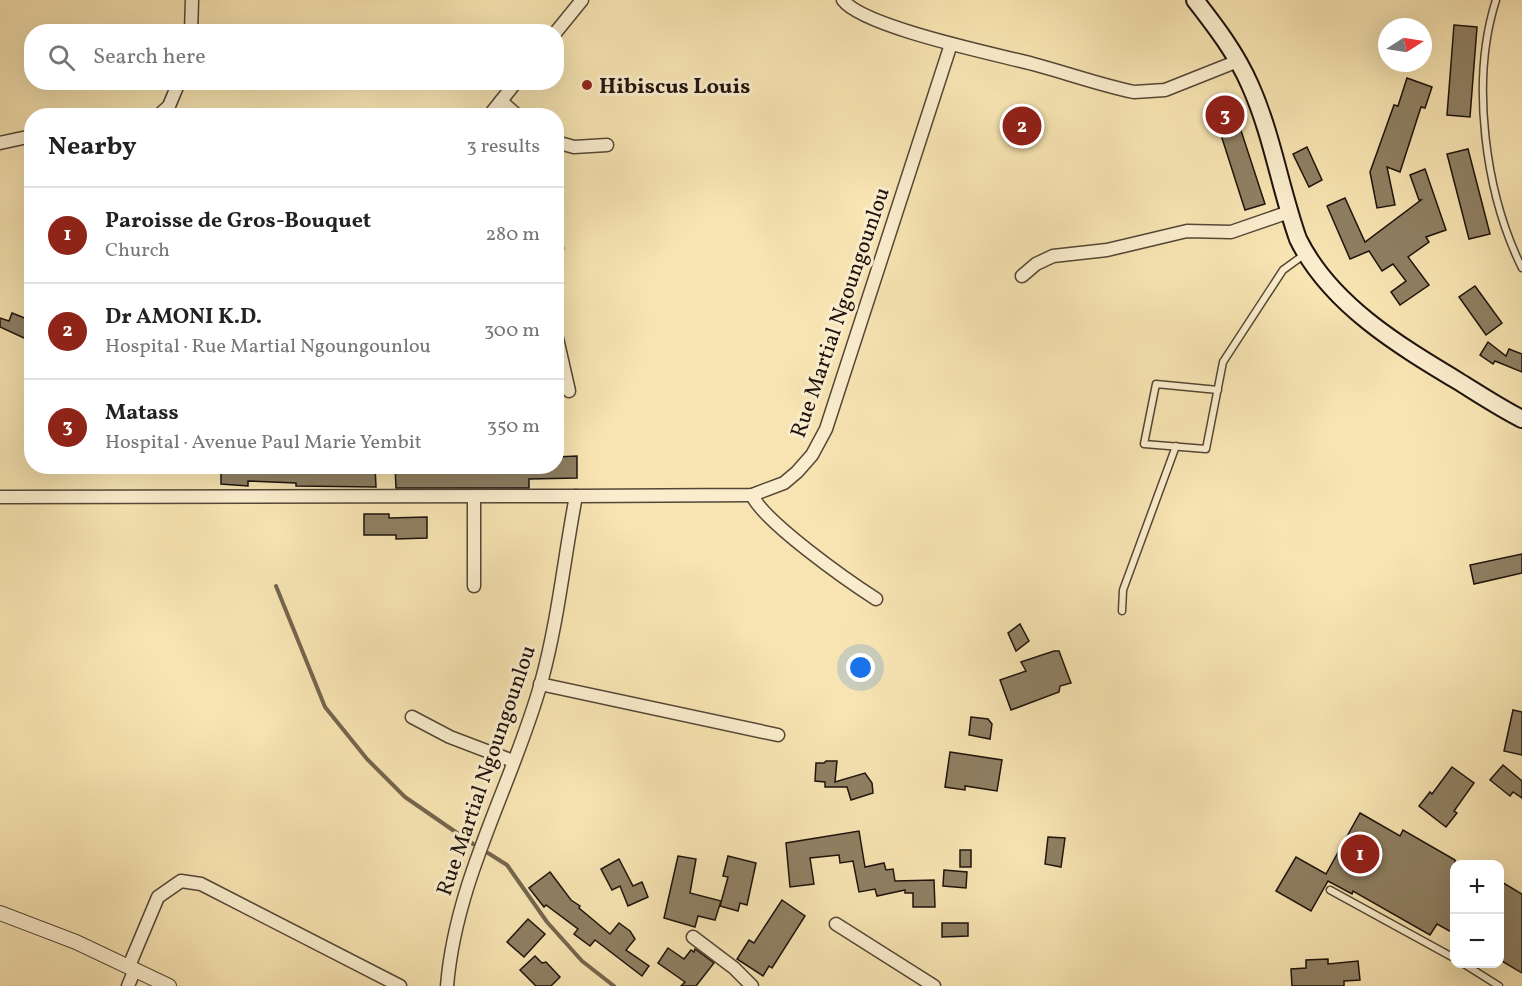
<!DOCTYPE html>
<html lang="en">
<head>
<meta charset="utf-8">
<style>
  :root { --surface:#fff; --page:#f6f6f6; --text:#222; --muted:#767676; --line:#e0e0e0; --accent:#8f2418 }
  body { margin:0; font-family:Vollkorn,serif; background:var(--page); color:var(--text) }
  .controls { position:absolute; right:18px; bottom:18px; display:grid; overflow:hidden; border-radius:12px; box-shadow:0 6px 24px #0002 }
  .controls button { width:54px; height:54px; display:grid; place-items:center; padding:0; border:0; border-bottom:2px solid var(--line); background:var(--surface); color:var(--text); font:30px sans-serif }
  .compass { position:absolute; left:1378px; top:18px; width:54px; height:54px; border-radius:50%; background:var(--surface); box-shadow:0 6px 24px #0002; rotate:78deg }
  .you { position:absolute; left:861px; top:668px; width:21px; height:21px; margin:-15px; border:4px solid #fff; border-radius:50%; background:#1a73e8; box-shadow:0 0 0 9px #1a73e833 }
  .badge { display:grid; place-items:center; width:39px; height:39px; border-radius:50%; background:var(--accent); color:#fff; font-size:20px; font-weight:700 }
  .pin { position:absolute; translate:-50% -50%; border:3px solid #fff; box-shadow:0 2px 6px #0006 }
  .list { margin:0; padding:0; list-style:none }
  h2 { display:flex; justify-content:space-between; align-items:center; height:78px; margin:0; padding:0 24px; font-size:26px }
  h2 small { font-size:20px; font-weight:400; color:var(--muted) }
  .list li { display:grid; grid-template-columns:39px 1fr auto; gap:18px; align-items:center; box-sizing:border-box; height:96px; padding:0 24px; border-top:2px solid var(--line) }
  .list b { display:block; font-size:22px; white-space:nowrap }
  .list p { margin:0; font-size:20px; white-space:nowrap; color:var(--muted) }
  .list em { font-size:20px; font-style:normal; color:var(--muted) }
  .icon { flex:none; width:33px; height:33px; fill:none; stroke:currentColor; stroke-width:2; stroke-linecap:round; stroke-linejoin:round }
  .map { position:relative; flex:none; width:1522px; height:986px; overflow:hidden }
  .search { position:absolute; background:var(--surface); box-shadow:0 6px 24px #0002; left:24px; top:24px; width:540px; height:66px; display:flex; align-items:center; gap:15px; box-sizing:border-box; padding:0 21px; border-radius:24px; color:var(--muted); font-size:22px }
  .panel { position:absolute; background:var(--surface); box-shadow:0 6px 24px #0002; left:24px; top:108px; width:540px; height:366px; border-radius:24px }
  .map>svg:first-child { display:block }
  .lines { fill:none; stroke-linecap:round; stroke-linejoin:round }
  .stream { stroke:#74664e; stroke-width:4 }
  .building { fill:#8f8063; stroke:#1e130d; stroke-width:1.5 }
  .service-casing { stroke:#544736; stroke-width:9 }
  .minor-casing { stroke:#544736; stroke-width:15 }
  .tertiary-casing { stroke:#544736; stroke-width:16 }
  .secondary-casing { stroke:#1e130d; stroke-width:20 }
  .service { stroke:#faedcd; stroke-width:6 }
  .minor { stroke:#faedcd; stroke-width:12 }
  .tertiary { stroke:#faedcd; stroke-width:14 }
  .secondary { stroke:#faedcd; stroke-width:16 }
  .poi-dot { fill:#8f2418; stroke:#faedcd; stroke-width:2 }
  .labels { text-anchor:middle; stroke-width:6; stroke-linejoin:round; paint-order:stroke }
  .poi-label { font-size:22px; font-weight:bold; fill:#1e130d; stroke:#faedcd; text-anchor:start }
  .street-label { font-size:22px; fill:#1e130d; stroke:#faedcd }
</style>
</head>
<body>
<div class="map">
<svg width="1522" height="986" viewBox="0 0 1522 986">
  <rect width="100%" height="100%" fill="#f7e4b2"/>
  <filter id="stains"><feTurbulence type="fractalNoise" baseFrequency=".00333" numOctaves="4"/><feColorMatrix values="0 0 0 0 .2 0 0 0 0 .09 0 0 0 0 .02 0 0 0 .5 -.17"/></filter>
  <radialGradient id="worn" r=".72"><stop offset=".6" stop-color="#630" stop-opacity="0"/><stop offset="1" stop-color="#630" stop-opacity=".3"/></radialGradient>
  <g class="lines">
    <g class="stream">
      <polyline points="276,586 325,707 367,759 405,797 473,844"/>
      <polyline points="488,853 507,865 547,922 582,961 614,986"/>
    </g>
  </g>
  <g class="building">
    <polygon points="1454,25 1477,27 1470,117 1447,115"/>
    <polygon points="1407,78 1432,87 1425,108 1421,107 1400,172 1387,167 1395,205 1377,208 1370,172 1394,105 1398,106"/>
    <polygon points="1232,103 1265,204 1245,210 1213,110"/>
    <polygon points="1307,147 1322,180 1309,187 1293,154"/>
    <polygon points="1468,149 1490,234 1469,239 1447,154"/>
    <polygon points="1425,169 1446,230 1426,237 1429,242 1408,257 1429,285 1400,305 1391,292 1406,281 1393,264 1382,271 1369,251 1350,259 1327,206 1345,198 1365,242 1421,200 1419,200 1410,175"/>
    <polygon points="1475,286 1502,323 1486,335 1459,297"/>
    <polygon points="12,313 32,321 24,338 0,327 0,318 9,321"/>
    <polygon points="1488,342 1506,356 1509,349 1522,354 1522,372 1495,361 1493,364 1480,355"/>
    <polygon points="577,456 577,478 529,479 529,488 396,488 395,466 556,466 556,457"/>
    <polygon points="221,466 375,466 376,487 296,486 296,483 248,481 248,486 221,484"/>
    <polygon points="364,514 389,514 389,518 427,517 427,538 396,539 396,535 364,535"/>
    <polygon points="1522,554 1522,573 1474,584 1470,565"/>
    <polygon points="1020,624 1029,641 1016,651 1008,633"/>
    <polygon points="1054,651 1059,651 1071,683 1060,686 1059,692 1011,710 1000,680 1026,671 1021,662"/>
    <polygon points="1513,710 1522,712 1522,755 1504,751"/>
    <polygon points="971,717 988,719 992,724 990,739 969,735"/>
    <polygon points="950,752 1002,760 997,791 965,786 965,790 945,787"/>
    <polygon points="826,761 837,761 835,782 865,773 872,783 873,793 851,800 847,787 825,787 825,782 815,781 816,763 824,763"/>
    <polygon points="1503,765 1522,781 1522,798 1513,792 1510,796 1490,780"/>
    <polygon points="1452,767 1474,783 1454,811 1457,813 1446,827 1419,806 1430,792 1432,794"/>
    <polygon points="1360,813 1400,836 1403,830 1455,860 1455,934 1437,924 1430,935 1353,891 1352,894 1328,881 1311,911 1276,891 1296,857 1326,874"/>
    <polygon points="859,831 865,867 884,863 886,870 893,869 895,881 934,880 935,907 913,907 913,893 905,893 905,890 877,896 875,889 859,892 853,861 840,863 839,855 810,858 814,884 790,887 786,843"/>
    <polygon points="1048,837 1065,838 1061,867 1045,864"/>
    <rect x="960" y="850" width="11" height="17"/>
    <polygon points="678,856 696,859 690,893 721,901 715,920 698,916 695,927 664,918"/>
    <polygon points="728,856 756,863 747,905 740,903 738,911 720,906 728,877 723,876"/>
    <polygon points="619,859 633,886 642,882 648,897 628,906 620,886 612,890 601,869"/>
    <polygon points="944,870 967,872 966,888 943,886"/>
    <polygon points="550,872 571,900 580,906 579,908 610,934 619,923 630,931 635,939 626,950 649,966 642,976 595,940 590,946 574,934 578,929 546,905 544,907 529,888"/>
    <polygon points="1500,881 1522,894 1522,973 1500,960"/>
    <polygon points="782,900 805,916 772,968 769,966 763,976 737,959 749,940 754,943"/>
    <polygon points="528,919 545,934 524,957 507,942"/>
    <polygon points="942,923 968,923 968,936 942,937"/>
    <polygon points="668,948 684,959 691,950 694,952 695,949 714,963 696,986 681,986 685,982 658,963"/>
    <polygon points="535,956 542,963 546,962 560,977 551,986 536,986 520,970"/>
    <polygon points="1328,959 1328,964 1358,961 1360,980 1344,981 1344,986 1292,986 1291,969 1306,968 1306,960"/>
  </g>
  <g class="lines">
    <defs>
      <g id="service">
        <path d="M1496,0c-26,81 -11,193 26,268"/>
        <polyline points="1218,390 1156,384 1144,444 1206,449 1223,362 1283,270 1305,254"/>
        <polyline points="1122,611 1123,590 1176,446"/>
        <polyline points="1330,890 1454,958"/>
        <polyline points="1464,964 1499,986"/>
      </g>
      <g id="minor">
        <path d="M843,0c20,27 152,54 190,64 34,9 67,21 101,28l31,-2 73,-29"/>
        <polyline points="191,32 192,0"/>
        <polyline points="556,32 582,0"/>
        <polyline points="501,101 518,116"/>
        <polyline points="158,116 169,106 179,82"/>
        <polyline points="489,116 516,82"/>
        <polyline points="556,142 574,147 607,145"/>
        <polyline points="0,143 32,136"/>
        <polyline points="556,248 557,248"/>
        <polyline points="1022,276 1036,264 1053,256 1107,250 1187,231 1231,232 1289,212"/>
        <polyline points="556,334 569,391"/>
        <path d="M752,495c12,27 96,86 124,104"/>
        <polyline points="0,497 576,496"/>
        <polyline points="474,586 474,498"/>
        <polyline points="540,684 778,735"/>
        <polyline points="412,717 450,737 513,761"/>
        <polyline points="836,924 934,986"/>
        <polyline points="693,937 734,968 752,986"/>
        <polyline points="129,966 158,897 181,881 201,884 400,986"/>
        <polyline points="128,986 135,969"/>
        <path d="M447,986c9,-108 65,-200 94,-303 17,-61 23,-125 35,-187l176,-1 32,-12 13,-11 15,-17 14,-26 125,-385"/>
      </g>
      <polyline id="tertiary" points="0,913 76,942 169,986"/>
      <path id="secondary" d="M1195,0c21,27 41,53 55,85 22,49 30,103 48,154 32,65 100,106 160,142 21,13 42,27 64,38"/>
    </defs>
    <use href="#service" class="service-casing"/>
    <use href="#minor" class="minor-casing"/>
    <use href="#tertiary" class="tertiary-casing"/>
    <use href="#secondary" class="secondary-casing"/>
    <use href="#service" class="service"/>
    <use href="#minor" class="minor"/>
    <use href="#tertiary" class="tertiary"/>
    <use href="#secondary" class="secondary"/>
  </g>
  <circle class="poi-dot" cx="587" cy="85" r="6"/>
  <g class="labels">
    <g class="poi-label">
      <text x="599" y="93">Hibiscus Louis</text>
    </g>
    <g class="street-label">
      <text transform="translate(839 312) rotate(-71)" y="8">Rue Martial Ngoungounlou</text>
      <text transform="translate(485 770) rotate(-71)" y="8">Rue Martial Ngoungounlou</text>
    </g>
  </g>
  <rect width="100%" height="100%" filter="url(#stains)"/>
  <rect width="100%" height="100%" fill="url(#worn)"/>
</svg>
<div class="controls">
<button>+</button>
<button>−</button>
</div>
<svg class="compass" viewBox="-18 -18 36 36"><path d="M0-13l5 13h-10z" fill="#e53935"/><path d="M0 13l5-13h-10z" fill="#767676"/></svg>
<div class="you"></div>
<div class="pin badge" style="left:1360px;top:854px">1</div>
<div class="pin badge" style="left:1022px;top:126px">2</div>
<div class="pin badge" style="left:1225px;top:115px">3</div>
<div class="search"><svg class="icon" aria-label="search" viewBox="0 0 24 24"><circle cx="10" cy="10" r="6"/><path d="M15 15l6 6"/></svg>Search here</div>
<section class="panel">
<h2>Nearby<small>3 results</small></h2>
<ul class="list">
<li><span class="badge">1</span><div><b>Paroisse de Gros-Bouquet</b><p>Church</p></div><em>280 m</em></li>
<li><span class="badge">2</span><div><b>Dr AMONI K.D.</b><p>Hospital · Rue Martial Ngoungounlou</p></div><em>300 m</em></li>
<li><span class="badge">3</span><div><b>Matass</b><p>Hospital · Avenue Paul Marie Yembit</p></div><em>350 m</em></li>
</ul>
</section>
</div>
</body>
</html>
